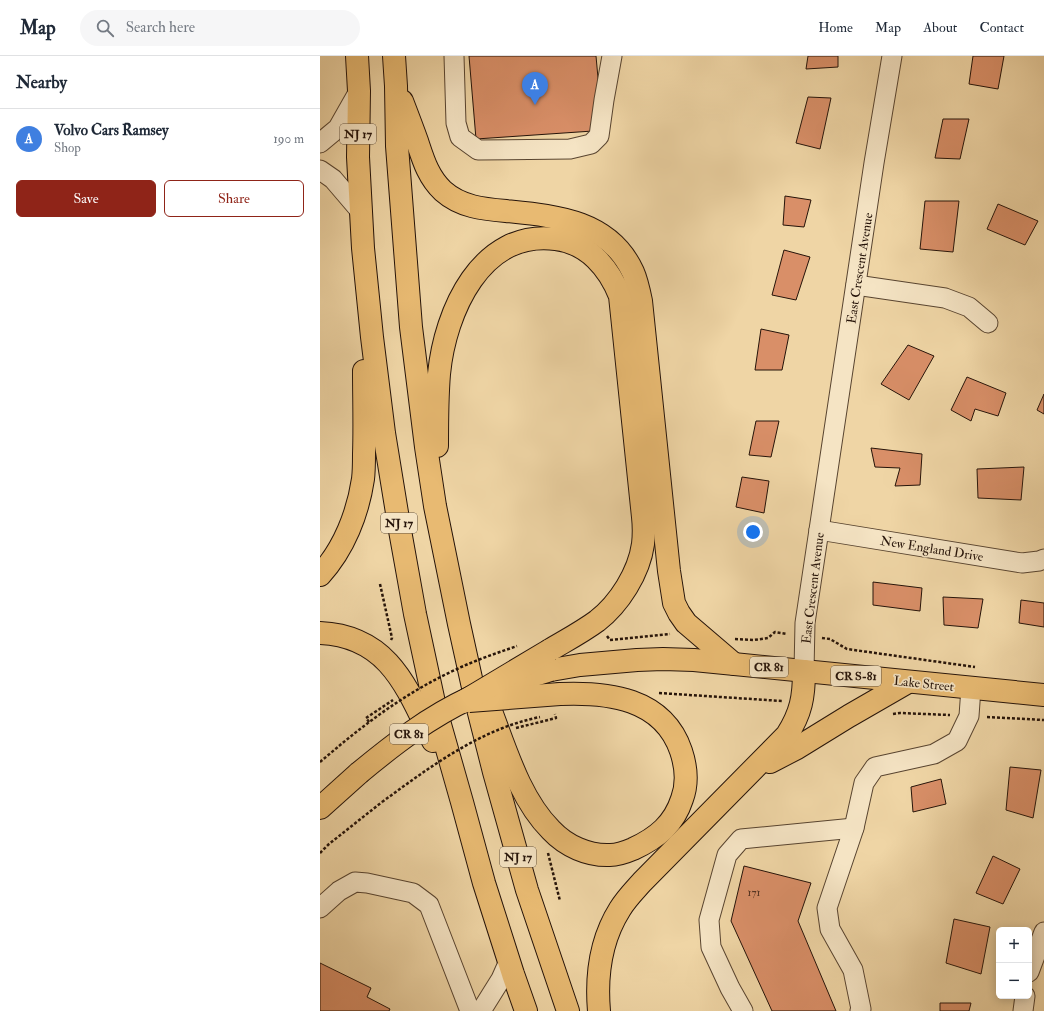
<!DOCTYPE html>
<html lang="en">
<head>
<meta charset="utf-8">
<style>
  :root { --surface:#fff; --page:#f6f6f7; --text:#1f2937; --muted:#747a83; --line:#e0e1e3; --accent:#8f2418 }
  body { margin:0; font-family:"IM FELL Double Pica",serif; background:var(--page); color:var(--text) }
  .controls { position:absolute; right:12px; bottom:12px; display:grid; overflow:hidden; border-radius:6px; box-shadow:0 2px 10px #0003 }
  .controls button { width:36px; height:36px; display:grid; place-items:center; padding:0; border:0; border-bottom:1px solid var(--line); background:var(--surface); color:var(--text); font:20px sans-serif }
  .you { position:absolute; left:433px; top:476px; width:14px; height:14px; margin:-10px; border:3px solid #fff; border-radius:50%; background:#1a73e8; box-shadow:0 0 0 6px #1a73e833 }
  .badge { display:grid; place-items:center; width:26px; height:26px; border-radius:50%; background:var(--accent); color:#fff; font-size:13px; font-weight:700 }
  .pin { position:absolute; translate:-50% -33px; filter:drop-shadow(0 1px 2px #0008) }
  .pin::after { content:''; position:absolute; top:21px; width:14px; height:12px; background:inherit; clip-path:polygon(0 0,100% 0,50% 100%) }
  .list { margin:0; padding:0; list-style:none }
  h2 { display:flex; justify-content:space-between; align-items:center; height:52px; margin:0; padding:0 16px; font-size:17px }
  h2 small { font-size:13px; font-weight:400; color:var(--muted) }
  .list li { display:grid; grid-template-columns:26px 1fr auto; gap:12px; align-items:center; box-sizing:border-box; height:60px; padding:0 16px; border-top:1px solid var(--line) }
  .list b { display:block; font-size:15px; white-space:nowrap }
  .list p { margin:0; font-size:13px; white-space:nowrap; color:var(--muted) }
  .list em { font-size:13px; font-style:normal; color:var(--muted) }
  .actions { display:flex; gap:8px; padding:12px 16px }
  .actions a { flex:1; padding:9px 0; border:1px solid var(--accent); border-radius:6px; text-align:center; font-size:14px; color:var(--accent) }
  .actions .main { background:var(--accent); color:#fff }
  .icon { flex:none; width:22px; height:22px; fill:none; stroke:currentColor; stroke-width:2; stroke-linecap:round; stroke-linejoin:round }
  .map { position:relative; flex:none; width:724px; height:955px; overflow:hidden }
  header { display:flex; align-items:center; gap:24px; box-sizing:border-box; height:56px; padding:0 20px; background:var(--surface); border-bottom:1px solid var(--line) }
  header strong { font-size:19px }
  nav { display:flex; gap:22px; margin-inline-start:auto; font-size:14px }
  .search { width:280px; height:36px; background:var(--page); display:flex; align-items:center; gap:10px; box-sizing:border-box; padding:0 14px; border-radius:22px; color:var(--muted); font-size:15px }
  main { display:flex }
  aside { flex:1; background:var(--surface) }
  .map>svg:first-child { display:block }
  .building { fill:#d98f68; stroke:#251309 }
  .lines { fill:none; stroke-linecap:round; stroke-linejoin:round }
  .minor-casing { stroke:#584430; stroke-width:21 }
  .major-casing { stroke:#251309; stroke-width:24 }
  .highway-casing { stroke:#251309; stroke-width:24 }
  .path { stroke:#251309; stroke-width:2.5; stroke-dasharray:3 2; stroke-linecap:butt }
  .minor { stroke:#f5e4c4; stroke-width:19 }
  .major { stroke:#e8ba72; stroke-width:22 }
  .highway { stroke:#e8ba72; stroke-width:22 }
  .major-bridge-casing { stroke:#251309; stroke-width:24; stroke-linecap:butt }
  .highway-bridge-casing { stroke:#251309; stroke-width:24; stroke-linecap:butt }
  .path-bridge { stroke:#251309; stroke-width:2.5; stroke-dasharray:3 2; stroke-linecap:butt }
  .major-bridge { stroke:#e8ba72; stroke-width:22 }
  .highway-bridge { stroke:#e8ba72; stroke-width:22 }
  .labels { text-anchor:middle; stroke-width:3.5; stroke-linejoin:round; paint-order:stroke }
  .number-label { font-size:11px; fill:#523221 }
  .shield { fill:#f5e4c4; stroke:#635241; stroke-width:1 }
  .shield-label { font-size:12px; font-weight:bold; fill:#251309 }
  .street-label { font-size:13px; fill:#251309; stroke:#f5e4c4 }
</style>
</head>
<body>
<header>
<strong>Map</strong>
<div class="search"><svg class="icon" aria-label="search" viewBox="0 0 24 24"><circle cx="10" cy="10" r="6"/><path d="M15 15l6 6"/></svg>Search here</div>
<nav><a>Home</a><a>Map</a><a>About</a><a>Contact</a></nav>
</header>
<main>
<aside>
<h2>Nearby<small></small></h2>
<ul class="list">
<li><span class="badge" style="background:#3f7fe0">A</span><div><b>Volvo Cars Ramsey</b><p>Shop</p></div><em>190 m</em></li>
</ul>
<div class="actions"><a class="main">Save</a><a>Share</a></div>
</aside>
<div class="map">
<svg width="724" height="955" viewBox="0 0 724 955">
  <rect width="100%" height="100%" fill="#efd5a5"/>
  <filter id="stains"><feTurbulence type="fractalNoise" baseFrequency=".005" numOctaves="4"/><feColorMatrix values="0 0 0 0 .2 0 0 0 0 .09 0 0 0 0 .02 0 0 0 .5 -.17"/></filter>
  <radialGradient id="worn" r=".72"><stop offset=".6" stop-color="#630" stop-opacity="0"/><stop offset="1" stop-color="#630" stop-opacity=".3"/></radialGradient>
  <g class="building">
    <polygon points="149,0 276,0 278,22 273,75 156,83"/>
    <polygon points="488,0 518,0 518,11 486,13"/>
    <polygon points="653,0 684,0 678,33 649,28"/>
    <polygon points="488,41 511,42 500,93 476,87"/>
    <polygon points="623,63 649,63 640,103 615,102"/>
    <polygon points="465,140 491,144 484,171 463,169"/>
    <polygon points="605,145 639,145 633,196 600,193"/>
    <polygon points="678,148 718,165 705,189 667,173"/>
    <polygon points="464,194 490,201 476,244 452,239"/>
    <polygon points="441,273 469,279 462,314 435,314"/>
    <polygon points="588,289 614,300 589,344 561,328"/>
    <polygon points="647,321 686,337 678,360 655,353 651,365 631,354"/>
    <polygon points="724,338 724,358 717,354"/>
    <polygon points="436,365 459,365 451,401 429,399"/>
    <polygon points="551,392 602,398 600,429 575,430 580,412 555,411"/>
    <polygon points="704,411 701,444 658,442 657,413"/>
    <polygon points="422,421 449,425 444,457 416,451"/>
    <polygon points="553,526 602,532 600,555 553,549"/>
    <polygon points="623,541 663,543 658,572 624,569"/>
    <polygon points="701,544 724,547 724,571 699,567"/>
    <polygon points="690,711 721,714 713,762 686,754"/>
    <polygon points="621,723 626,748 593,756 591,731"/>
    <polygon points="673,800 700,813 683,848 656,837"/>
    <polygon points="424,810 491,827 478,865 516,955 452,955 411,865"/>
    <polygon points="634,863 670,871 661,918 626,907"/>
    <polygon points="0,907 51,932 47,941 70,953 69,955 0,955"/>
    <polygon points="620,947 651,947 649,955 620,955"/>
  </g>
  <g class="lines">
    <defs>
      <g id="minor">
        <polyline points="134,0 136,67 140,81 158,94 250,93 271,88 279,80 284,44 292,0"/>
        <polyline points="0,87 18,72 39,35"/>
        <polyline points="0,114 13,123 42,157"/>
        <polyline points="536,229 625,242 649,251 668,267"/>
        <polyline points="499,474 702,507 719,505 724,503"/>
        <polyline points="484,615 485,567 499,474 554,107 572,0"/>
        <polyline points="0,852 19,835 35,826 47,827 93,837 109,849 150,955"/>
        <polyline points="709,916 724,876"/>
        <polyline points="161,955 181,923 189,905"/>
        <polyline points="423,955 410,932 391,891 389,864 407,799 421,783 534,772"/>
        <polyline points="540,955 541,953 533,914 510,873 507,852 534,772 544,727 555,711 614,698 637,685 649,660 651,632"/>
        <polyline points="703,955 705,940"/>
      </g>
      <g id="major">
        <polyline points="231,614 260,609 317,604 343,603 374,604 724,639"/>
        <polyline points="0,752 39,717"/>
      </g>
      <g id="highway">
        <polyline points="37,0 39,35 38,101 43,192 52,281 64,377 79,469 95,558 115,651 142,746 164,827 193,918 206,955"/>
        <polyline points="74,0 76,30 77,90 91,271 106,391 115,450 139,568 156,645 174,716 207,834 248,955"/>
        <path d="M82,45c5,13 10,26 15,40 6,18 11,36 26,50 18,16 40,18 63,20 49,5 103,9 127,61 4,9 6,19 8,29l28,270 5,32 5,10 7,10 48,41"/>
        <path d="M117,390c0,-24 0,-48 2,-72 6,-62 42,-145 117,-135 32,4 53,29 64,57l23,221c1,9 1,18 0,27 -4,29 -24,60 -46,77 -15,11 -32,20 -47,29"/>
        <path d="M0,519c24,-26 38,-62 43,-96 1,-8 1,-17 1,-25 1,-28 0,-55 0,-83"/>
        <path d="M0,577c69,3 87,55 113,108"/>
        <path d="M169,650c16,41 30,92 62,124 15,16 37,26 59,25 8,0 16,-3 23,-6 24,-11 41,-25 49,-50 6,-16 4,-33 -1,-48 -18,-53 -73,-59 -121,-57"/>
        <polyline points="450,706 477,692 529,660 588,626"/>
        <path d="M279,955c-3,-35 2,-72 21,-102 6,-10 14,-18 22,-27l145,-147c14,-22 17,-38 17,-64"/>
      </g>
    </defs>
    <use href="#minor" class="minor-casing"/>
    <use href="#major" class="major-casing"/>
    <use href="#highway" class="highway-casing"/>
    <g class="path">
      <polyline points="60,528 72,582 71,584"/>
      <polyline points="287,580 290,584 350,578"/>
      <polyline points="502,582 510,583 527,593 655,611"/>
      <polyline points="415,583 434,584 448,582 455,576 467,578"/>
      <polyline points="339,637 462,645"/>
      <polyline points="573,658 580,657 630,659"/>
      <polyline points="667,661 724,664"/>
      <polyline points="49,666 46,662 73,644"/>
      <polyline points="196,672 236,662 235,658"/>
      <polyline points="0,706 19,690"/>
      <polyline points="0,797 9,788 62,746"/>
      <polyline points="228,797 240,845"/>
    </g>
    <use href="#minor" class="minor"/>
    <use href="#major" class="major"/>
    <use href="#highway" class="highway"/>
    <defs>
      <path id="major-bridge" d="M39,717c35,-29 70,-56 111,-75 26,-12 54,-20 81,-28"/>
      <g id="highway-bridge">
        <polyline points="149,645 240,638"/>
        <polyline points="143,646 230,594"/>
      </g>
    </defs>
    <use href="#major-bridge" class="major-bridge-casing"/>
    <use href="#highway-bridge" class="highway-bridge-casing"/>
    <g class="path-bridge">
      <path d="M19,690c36,-30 74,-57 118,-77 19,-9 40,-16 60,-23"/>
      <path d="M62,746c48,-35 98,-73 158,-85"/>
    </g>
    <use href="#major-bridge" class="major-bridge"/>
    <use href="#highway-bridge" class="highway-bridge"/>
  </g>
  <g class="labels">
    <g class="number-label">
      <text x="434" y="840">171</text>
    </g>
    <g class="shield">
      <rect x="20" y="68" width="36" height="20" rx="3"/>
      <rect x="61" y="457" width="36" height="20" rx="3"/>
      <rect x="430" y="601" width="38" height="20" rx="3"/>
      <rect x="511" y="610" width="50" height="20" rx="3"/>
      <rect x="70" y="668" width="38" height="20" rx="3"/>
      <rect x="180" y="791" width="36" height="20" rx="3"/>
    </g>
    <g class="shield-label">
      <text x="38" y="82">NJ 17</text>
      <text x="79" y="471">NJ 17</text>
      <text x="449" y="615">CR 81</text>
      <text x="536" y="624">CR S-81</text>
      <text x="89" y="682">CR 81</text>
      <text x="198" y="805">NJ 17</text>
    </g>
    <g class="street-label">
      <text transform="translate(539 212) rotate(-81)" y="5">East Crescent Avenue</text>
      <text transform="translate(612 492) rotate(9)" y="5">New England Drive</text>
      <text transform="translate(492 532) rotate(-83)" y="5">East Crescent Avenue</text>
      <text transform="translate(604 627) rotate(6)" y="5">Lake Street</text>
    </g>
  </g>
  <rect width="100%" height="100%" filter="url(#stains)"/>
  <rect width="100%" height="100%" fill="url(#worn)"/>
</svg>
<div class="controls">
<button>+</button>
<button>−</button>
</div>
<div class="you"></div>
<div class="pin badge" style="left:215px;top:49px;background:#3f7fe0">A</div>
</div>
</main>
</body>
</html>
